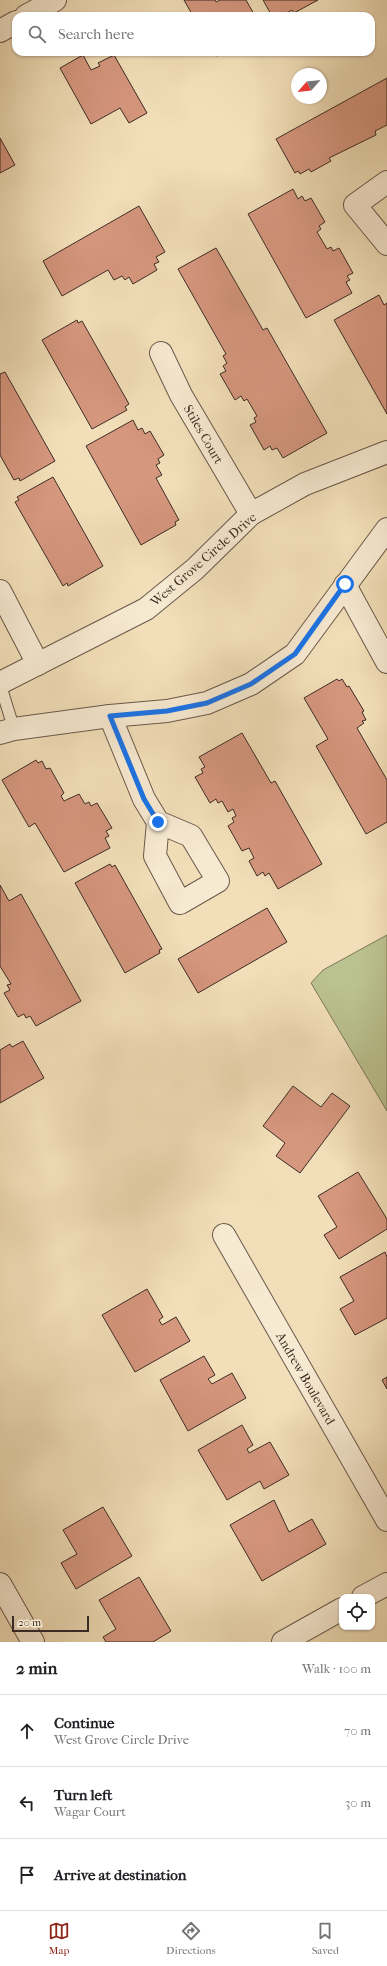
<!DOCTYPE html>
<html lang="en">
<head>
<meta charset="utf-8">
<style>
  :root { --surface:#fff; --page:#f6f6f6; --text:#202124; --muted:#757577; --line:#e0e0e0; --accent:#8f2418 }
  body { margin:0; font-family:"IM FELL French Canon",serif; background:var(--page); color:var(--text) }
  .controls { position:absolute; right:12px; bottom:12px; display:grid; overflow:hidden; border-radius:8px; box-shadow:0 1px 3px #0004 }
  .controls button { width:36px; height:36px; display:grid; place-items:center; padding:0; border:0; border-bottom:1px solid var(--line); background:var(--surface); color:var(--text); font:20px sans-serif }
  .compass { position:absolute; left:291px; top:68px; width:36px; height:36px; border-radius:50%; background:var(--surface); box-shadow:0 1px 3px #0004; rotate:242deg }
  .scale { position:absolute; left:12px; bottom:10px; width:77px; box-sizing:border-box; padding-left:4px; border:2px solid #3d2c25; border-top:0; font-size:11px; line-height:14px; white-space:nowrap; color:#3d2c25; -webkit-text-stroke:3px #f7ead2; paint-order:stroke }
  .stop { position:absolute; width:12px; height:12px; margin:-9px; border:3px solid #1a73e8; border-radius:50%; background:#fff }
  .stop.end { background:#1a73e8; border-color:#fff; box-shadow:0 1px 4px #0008 }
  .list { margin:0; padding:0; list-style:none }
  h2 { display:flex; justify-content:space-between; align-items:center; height:52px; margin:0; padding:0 16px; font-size:17px }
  h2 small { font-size:13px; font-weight:400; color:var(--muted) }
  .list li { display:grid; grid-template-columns:26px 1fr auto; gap:12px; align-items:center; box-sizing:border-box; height:72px; padding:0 16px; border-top:1px solid var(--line) }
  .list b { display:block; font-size:15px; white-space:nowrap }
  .list p { margin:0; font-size:13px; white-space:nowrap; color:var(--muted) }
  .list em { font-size:13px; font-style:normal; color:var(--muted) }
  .icon { flex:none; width:22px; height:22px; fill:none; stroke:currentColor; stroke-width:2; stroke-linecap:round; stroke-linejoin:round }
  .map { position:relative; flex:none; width:387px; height:1642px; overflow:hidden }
  .search { position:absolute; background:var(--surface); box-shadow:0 1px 3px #0004; left:12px; right:12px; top:12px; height:44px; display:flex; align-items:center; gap:10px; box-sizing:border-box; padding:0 14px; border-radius:12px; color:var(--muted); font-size:15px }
  .sheet { height:268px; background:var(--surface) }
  nav { display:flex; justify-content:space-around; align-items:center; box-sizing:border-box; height:56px; border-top:1px solid var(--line); background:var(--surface); font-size:11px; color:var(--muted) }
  nav a { display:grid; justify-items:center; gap:2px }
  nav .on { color:var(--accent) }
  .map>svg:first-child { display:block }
  .green { fill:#bac28f; stroke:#7c775a }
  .building { fill:#d6977f; stroke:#3d2c25 }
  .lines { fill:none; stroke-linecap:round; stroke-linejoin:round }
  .lane-casing { stroke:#6a594a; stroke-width:13 }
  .street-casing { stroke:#6a594a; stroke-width:24 }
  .lane { stroke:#f7ead2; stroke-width:11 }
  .street { stroke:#f7ead2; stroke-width:22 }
  .route { stroke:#1a73e8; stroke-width:5 }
  .labels { text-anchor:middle; stroke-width:3; stroke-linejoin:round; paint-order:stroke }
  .street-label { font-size:13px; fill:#3d2c25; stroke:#f7ead2 }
</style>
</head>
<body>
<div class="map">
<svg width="387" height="1642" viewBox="0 0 387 1642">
  <rect width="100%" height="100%" fill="#f2dfb9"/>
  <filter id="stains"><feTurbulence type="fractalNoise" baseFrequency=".005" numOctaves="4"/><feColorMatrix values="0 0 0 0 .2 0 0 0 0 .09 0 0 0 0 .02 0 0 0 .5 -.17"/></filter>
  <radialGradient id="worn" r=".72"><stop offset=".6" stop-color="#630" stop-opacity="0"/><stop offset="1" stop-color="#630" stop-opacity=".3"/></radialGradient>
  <polygon class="green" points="387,935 387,1111 311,983 323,970"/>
  <g class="building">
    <polygon points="184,0 215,0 216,2 220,0 246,0 255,16 193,16"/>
    <polygon points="263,0 318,0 294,13 292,10 281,16 272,16"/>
    <polygon points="213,52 224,52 216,56"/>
    <polygon points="83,55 91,70 100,66 98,63 114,55 147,113 129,123 120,108 91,124 60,68"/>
    <polygon points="387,78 387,125 375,131 376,135 329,158 331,161 311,172 309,169 300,174 298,171 295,173 276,139"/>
    <polygon points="0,138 15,165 0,173"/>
    <polygon points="293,189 298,199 302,196 305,201 311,198 325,222 319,226 321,229 317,232 327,249 331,247 333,251 339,248 353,273 347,276 350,280 346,282 352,293 306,318 248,214"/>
    <polygon points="139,206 165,252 156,257 159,262 154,264 157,270 133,284 129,277 125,280 122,276 114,280 108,270 62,296 43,261"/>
    <polygon points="216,248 263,330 267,328 327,433 283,458 277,448 272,450 270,446 264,450 250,425 256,422 254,418 257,416 247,399 244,401 241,396 235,400 220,374 226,371 223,366 227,363 223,356 226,354 178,269"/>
    <polygon points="379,295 384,305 387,303 387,414 334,320"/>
    <polygon points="77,320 78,323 82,321 129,404 125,407 127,410 92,429 42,340"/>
    <polygon points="5,372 55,461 20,481 19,478 14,480 0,455 0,374"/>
    <polygon points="133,420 138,430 142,428 145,434 150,431 164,455 158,459 160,463 156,465 162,475 156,478 179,520 175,522 176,525 141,545 86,446"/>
    <polygon points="53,477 103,566 68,586 67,583 63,586 15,502 19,500 17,497"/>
    <polygon points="337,679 339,681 342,679 347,687 349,686 364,711 362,712 366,720 362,721 364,723 357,728 387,780 387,822 366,834 316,746 328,739 304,698"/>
    <polygon points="242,733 271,783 275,781 322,864 278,889 269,873 265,876 263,872 257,876 249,861 254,858 249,848 242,851 228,826 234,822 232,818 236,816 233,809 228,812 222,801 218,803 216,799 210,803 195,777 203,773 201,769 205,767 199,757"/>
    <polygon points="36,760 38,763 42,761 46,769 50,768 64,793 61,796 64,801 79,794 85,804 89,802 91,806 97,803 112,828 106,831 109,836 105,838 110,848 64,872 35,823 29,827 2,780"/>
    <polygon points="110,864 112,867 115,865 162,949 159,950 160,953 125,973 75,883"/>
    <polygon points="0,885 9,901 21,894 81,1001 36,1026 30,1016 26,1018 24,1014 18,1017 4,993 10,990 7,985 11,984 0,966"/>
    <polygon points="267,908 287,942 198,993 178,959"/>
    <polygon points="23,1041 44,1078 0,1103 0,1050 10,1044 12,1047"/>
    <polygon points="293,1086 321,1107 332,1093 350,1106 300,1173 276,1156 285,1143 263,1126"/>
    <polygon points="358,1172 387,1219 387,1229 339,1259 324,1235 337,1227 318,1196"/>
    <polygon points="385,1252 387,1257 387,1318 355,1335 340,1309 354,1301 340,1277"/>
    <polygon points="147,1289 163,1317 159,1320 162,1325 176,1317 190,1341 135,1372 102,1315"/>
    <polygon points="204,1356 215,1375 208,1379 212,1384 232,1373 246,1398 188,1431 160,1380"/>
    <polygon points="387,1377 387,1389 382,1380"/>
    <polygon points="242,1425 253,1445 247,1449 249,1453 270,1442 289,1475 264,1489 260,1481 227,1500 198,1450"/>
    <polygon points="274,1500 289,1532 312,1519 326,1544 262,1581 230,1525"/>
    <polygon points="103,1507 132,1556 76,1589 61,1563 77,1554 63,1530"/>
    <polygon points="139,1577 171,1631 153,1642 106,1642 103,1637 116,1629 99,1600"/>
  </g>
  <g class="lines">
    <defs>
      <polyline id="lane" points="0,684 14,729"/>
      <g id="street">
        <polyline points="26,16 55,0"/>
        <polyline points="0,31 16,22"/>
        <polyline points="387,182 355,205 387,244"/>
        <polyline points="161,353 181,395 251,514"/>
        <polyline points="345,585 387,662"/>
        <polyline points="0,591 38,664"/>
        <polyline points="0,683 146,609 195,569 251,514 305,484 387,452"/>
        <polyline points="110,716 144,799 158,822 155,856 180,903 218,881 191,836 158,822"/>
        <polyline points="0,733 14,729 110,716 167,711 207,703 251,684 295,654 387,529"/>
        <polyline points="224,1235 387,1520"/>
        <polyline points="0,1584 33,1642"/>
        <polyline points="363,1597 387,1584"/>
        <polyline points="283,1642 342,1609"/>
      </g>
    </defs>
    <use href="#lane" class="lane-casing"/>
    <use href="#street" class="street-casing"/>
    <use href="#lane" class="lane"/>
    <use href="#street" class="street"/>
  </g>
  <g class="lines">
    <polyline class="route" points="158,822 144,799 110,716 167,711 207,703 251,684 295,654 345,584"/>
  </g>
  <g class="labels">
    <g class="street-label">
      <text transform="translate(204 434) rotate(60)" y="5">Stiles Court</text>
      <text transform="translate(203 559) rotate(-41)" y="5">West Grove Circle Drive</text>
      <text transform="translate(306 1378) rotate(60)" y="5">Andrew Boulevard</text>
    </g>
  </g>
  <rect width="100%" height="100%" filter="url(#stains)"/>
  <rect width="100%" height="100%" fill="url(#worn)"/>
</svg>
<div class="controls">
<button><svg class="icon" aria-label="locate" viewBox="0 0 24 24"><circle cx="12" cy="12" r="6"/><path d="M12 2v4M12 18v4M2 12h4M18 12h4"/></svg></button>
</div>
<svg class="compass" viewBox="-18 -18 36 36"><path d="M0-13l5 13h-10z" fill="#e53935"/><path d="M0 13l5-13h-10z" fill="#757577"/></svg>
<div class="scale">20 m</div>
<div class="stop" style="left:345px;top:584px"></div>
<div class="stop end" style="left:158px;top:822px"></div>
<div class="search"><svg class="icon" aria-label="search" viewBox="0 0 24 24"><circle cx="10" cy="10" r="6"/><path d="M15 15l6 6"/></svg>Search here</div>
</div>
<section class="sheet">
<h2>2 min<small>Walk · 100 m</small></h2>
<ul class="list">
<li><svg class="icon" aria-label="ahead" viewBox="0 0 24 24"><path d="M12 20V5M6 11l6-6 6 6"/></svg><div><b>Continue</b><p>West Grove Circle Drive</p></div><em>70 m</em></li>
<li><svg class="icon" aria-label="left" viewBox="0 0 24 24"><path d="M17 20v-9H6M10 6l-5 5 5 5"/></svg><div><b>Turn left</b><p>Wagar Court</p></div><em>30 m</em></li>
<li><svg class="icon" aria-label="arrive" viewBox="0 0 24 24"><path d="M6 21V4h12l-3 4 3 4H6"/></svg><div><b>Arrive at destination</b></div></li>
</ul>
</section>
<nav>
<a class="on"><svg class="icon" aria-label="map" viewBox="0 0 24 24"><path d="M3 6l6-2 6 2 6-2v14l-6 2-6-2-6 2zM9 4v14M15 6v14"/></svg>Map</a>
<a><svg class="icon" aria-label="directions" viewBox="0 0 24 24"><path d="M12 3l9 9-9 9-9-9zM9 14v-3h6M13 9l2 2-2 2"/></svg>Directions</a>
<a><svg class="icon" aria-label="saved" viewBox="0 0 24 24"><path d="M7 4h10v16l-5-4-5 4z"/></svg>Saved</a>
</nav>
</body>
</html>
